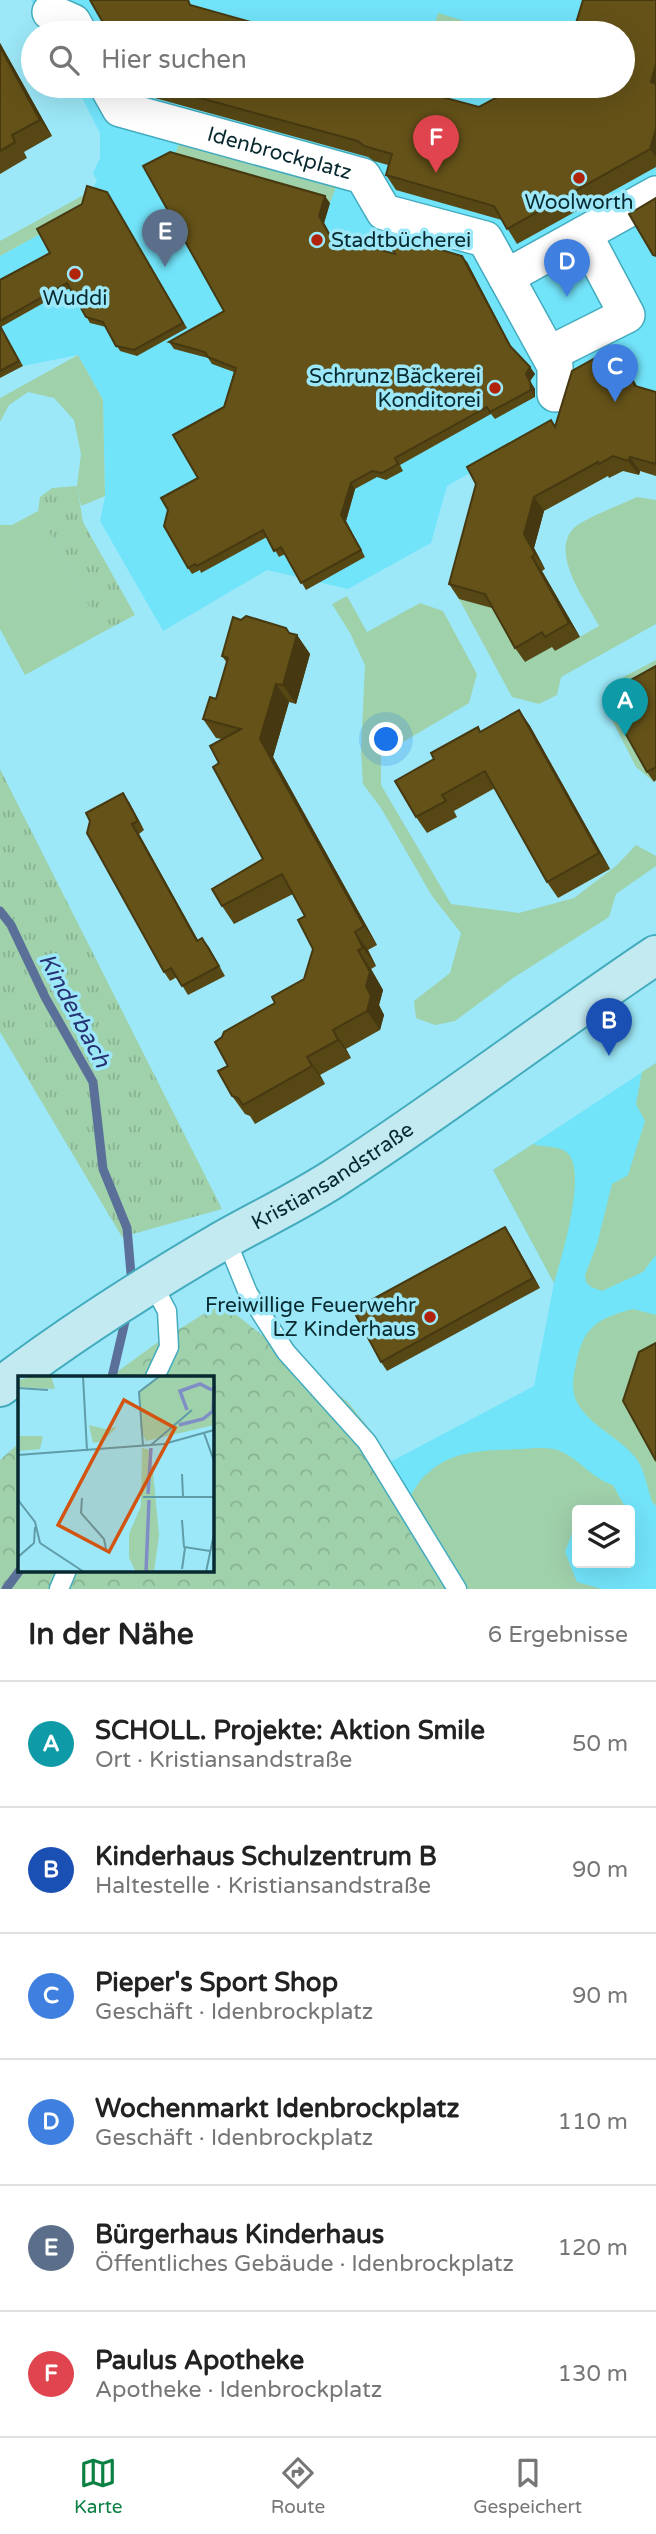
<!DOCTYPE html>
<html lang="de">
<head>
<meta charset="utf-8">
<style>
  :root { --surface:#fff; --page:#f2f2f2; --text:#222; --muted:#767676; --line:#e0e0e0; --accent:#0b8043 }
  body { margin:0; font-family:"Varela Round",sans-serif; background:var(--page); color:var(--text) }
  .controls { position:absolute; right:21px; bottom:21px; display:grid; overflow:hidden; border-radius:7px; box-shadow:0 7px 28px #0002 }
  .controls button { width:63px; height:63px; display:grid; place-items:center; padding:0; border:0; border-bottom:2px solid var(--line); background:var(--surface); color:var(--text); font:35px sans-serif }
  .you { position:absolute; left:387px; top:740px; width:24px; height:24px; margin:-18px; border:5px solid #fff; border-radius:50%; background:#1a73e8; box-shadow:0 0 0 10px #1a73e833 }
  .badge { display:grid; place-items:center; width:46px; height:46px; border-radius:50%; background:var(--accent); color:#fff; font-size:23px; font-weight:700 }
  .pin { position:absolute; translate:-50% -58px; filter:drop-shadow(0 2px 4px #0008) }
  .pin::after { content:''; position:absolute; top:37px; width:24px; height:21px; background:inherit; clip-path:polygon(0 0,100% 0,50% 100%) }
  .list { margin:0; padding:0; list-style:none }
  h2 { display:flex; justify-content:space-between; align-items:center; height:91px; margin:0; padding:0 28px; font-size:30px }
  h2 small { font-size:23px; font-weight:400; color:var(--muted) }
  .list li { display:grid; grid-template-columns:46px 1fr auto; gap:21px; align-items:center; box-sizing:border-box; height:126px; padding:0 28px; border-top:2px solid var(--line) }
  .list b { display:block; font-size:26px; white-space:nowrap }
  .list p { margin:0; font-size:23px; white-space:nowrap; color:var(--muted) }
  .list em { font-size:23px; font-style:normal; color:var(--muted) }
  .icon { flex:none; width:38px; height:38px; fill:none; stroke:currentColor; stroke-width:2; stroke-linecap:round; stroke-linejoin:round }
  .map { position:relative; flex:none; width:656px; height:1589px; overflow:hidden }
  .search { position:absolute; background:var(--surface); box-shadow:0 7px 28px #0002; left:21px; right:21px; top:21px; height:77px; display:flex; align-items:center; gap:18px; box-sizing:border-box; padding:0 24px; border-radius:38px; color:var(--muted); font-size:26px }
  .sheet { height:847px; background:var(--surface) }
  nav { display:flex; justify-content:space-around; align-items:center; box-sizing:border-box; height:98px; border-top:2px solid var(--line); background:var(--surface); font-size:19px; color:var(--muted) }
  nav a { display:grid; justify-items:center; gap:4px }
  nav .on { color:var(--accent) }
  .map>svg:first-child { display:block }
  .built { fill:#72e4fa; fill-rule:evenodd }
  .grass { fill:#9fd1ab }
  .forest { fill:url(#forest-crowns) }
  .park { fill:url(#park-tufts) }
  .lines { fill:none; stroke-linecap:round; stroke-linejoin:round }
  .stream { stroke:#5b7098; stroke-width:9 }
  .lane-casing { stroke:#43abbe; stroke-width:21 }
  .street-casing { stroke:#43abbe; stroke-width:38 }
  .secondary-casing { stroke:#43abbe; stroke-width:42 }
  .lane { stroke:#fff; stroke-width:18 }
  .street { stroke:#fff; stroke-width:35 }
  .secondary { stroke:#c3eaf1; stroke-width:38 }
  .wall { fill:#564715 }
  .shaded-wall { fill:#463911 }
  .building { fill:#645218; stroke:#463911; stroke-width:2 }
  .poi-dot { fill:#b02209; stroke:#9ce8f8; stroke-width:2.5 }
  .labels { text-anchor:middle; stroke-width:7; stroke-linejoin:round; paint-order:stroke }
  .street-label { font-size:21px; fill:#07292f; stroke:#9ce8f8 }
  .poi-label { font-size:21px; fill:#07292f; stroke:#9ce8f8 }
  .water-label { font-size:23px; font-style:italic; fill:#273274; stroke:#9ce8f8 }
  .inset-river { fill:none; stroke:#7f8ec5; stroke-width:3.5 }
  .inset-road { fill:none; stroke:#609ca8; stroke-width:2 }
  .view { fill:#d25410; fill-opacity:0.15; stroke:#d25410; stroke-width:3.5 }
  .inset-edge { fill:none; stroke:#07292f; stroke-width:3.5 }
</style>
</head>
<body>
<div class="map">
<svg width="656" height="1589" viewBox="0 0 656 1589">
  <defs>
    <pattern id="forest-crowns" width="20" height="18" patternUnits="userSpaceOnUse" patternTransform="scale(1.75)"><rect width="20" height="18" fill="#9fd1ab"/><path d="M2 6a3 3 0 1 1 6 0M12 15a3 3 0 1 1 6 0" fill="none" stroke="#87b393"/></pattern>
    <pattern id="park-tufts" width="24" height="20" patternUnits="userSpaceOnUse" patternTransform="scale(1.75)"><rect width="24" height="20" fill="#9fd1ab"/><path d="M3 7l-1-3M5 7V3M7 7l1-3M15 17l-1-3M17 17v-4M19 17l1-3" fill="none" stroke="#87b393"/></pattern>
  </defs>
  <rect width="100%" height="100%" fill="#9ce8f8"/>
  <g class="built">
    <polygon points="31,0 656,0 656,404 574,414 447,486 431,543 348,589 267,570 163,631 100,521 105,496 103,400 78,355 23,366 1,327 33,309 0,288 0,256 85,209 91,191 97,181 93,173 100,158 100,133 76,86 623,86 623,33 49,33"/>
    <path d="M656,1063v526h-191l-75,-127 144,-76 20,-103 -61,-113zM577,1510h53v53h-53z"/>
  </g>
  <g class="grass">
    <polygon points="438,13 504,33 467,33 445,26 442,33 432,33"/>
    <polygon points="180,139 338,182 330,203 174,158"/>
    <polygon points="91,191 86,209 0,256 0,241"/>
    <polygon points="78,355 103,400 105,496 81,506 77,486 81,454 74,420 54,398 28,392 9,405 0,422 0,398"/>
    <path d="M637,497l19,3v124l-95,53 -4,18 -18,9 -27,-7 -53,-98 41,11 25,52 27,-15 3,4 44,-25c-13,-25 -50,-73 -25,-98 9,-9 48,-24 63,-31z"/>
    <polygon points="38,511 103,632 25,675 0,629 0,525 12,525"/>
    <polygon points="347,596 367,632 420,603 443,611 477,674 469,703 381,755 381,785 451,904 519,913 574,898 616,866 636,845 656,856 656,866 616,894 609,917 513,978 455,1021 435,1025 416,1018 414,1001 450,973 461,933 432,896 381,808 363,784 361,752 365,665 350,633 332,604"/>
    <polygon points="656,660 656,679 611,705 654,782 636,767 603,702 610,684"/>
    <polygon points="656,1063 656,1255 643,1272 602,1291 591,1287 586,1282 585,1275 597,1244 612,1184 628,1175 645,1121 636,1104 642,1072"/>
    <path d="M533,1144c9,3 25,2 32,7 25,15 -4,108 -11,132l-61,-113z"/>
    <path d="M633,1309l23,6v191l-4,-4c-4,-12 -7,-30 -14,-41 -15,-22 -44,-32 -59,-55 -7,-11 -7,-24 -4,-37 7,-39 18,-50 58,-60z"/>
    <path d="M536,1448c6,0 13,0 18,1 23,6 36,29 59,36l11,20 -11,5h-36v19l-4,2 -8,21 12,30 25,7h-137l-55,-93c5,-7 10,-17 17,-22 30,-29 71,-22 109,-26z"/>
  </g>
  <polygon class="forest" points="221,1303 348,1402 371,1431 390,1462 465,1589 0,1589 0,1460 19,1443 19,1570 212,1570 212,1377 110,1377 154,1345"/>
  <g class="park">
    <polygon points="77,486 83,522 135,615 103,632 38,511 40,497 52,488"/>
    <polygon points="0,769 222,1209 122,1237 0,1032"/>
  </g>
  <g class="lines">
    <g class="stream">
      <polyline points="0,911 11,925 45,997 93,1082 103,1169 127,1228 132,1285"/>
      <polyline points="112,1377 127,1313"/>
      <polyline points="6,1589 20,1570"/>
    </g>
    <defs>
      <g id="lane">
        <polyline points="226,1239 248,1293 286,1352 367,1442 457,1589"/>
        <polyline points="152,1283 167,1311 169,1347 155,1377"/>
        <polyline points="59,1589 67,1570"/>
      </g>
      <g id="street">
        <polyline points="50,12 73,22 79,33"/>
        <path id="s1" d="M107,86l13,23 243,67 21,36 101,27 70,127v28"/>
        <polyline points="506,277 656,194"/>
        <polyline points="549,354 627,315 584,234"/>
      </g>
      <g id="secondary">
        <path id="s2" d="M0,1387c71,-54 145,-101 222,-146 37,-21 75,-39 111,-62 110,-71 214,-151 323,-224"/>
      </g>
    </defs>
    <use href="#lane" class="lane-casing"/>
    <use href="#street" class="street-casing"/>
    <use href="#secondary" class="secondary-casing"/>
    <use href="#lane" class="lane"/>
    <use href="#street" class="street"/>
    <use href="#secondary" class="secondary"/>
  </g>
  <g class="wall">
    <polygon points="656,0 656,167 517,244 502,220 396,190 386,175 388,165 374,161 368,157 133,92 129,86 401,86 479,107 623,86"/>
    <polygon points="0,43 52,136 24,152 27,158 0,174"/>
    <polygon points="107,192 187,328 137,356 120,351 106,327 90,323 70,288 1,327 23,366 0,378 0,280 50,253"/>
    <polygon points="330,203 324,223 331,236 395,254 467,262 512,348 530,367 535,374 530,381 535,389 535,397 495,419 491,414 400,465 403,471 386,480 377,477 355,489 346,521 365,557 306,590 285,554 279,557 267,537 201,573 200,570 192,574 188,568 198,478 224,407 234,372 212,364 208,358 174,349 169,342 224,311"/>
    <polygon points="633,379 637,387 656,392 656,476 640,471 639,475 623,471 609,478 608,476 544,511 534,548 545,569 542,571 580,637 555,651 552,647 525,662 515,648 492,608 459,599 449,584 555,426"/>
    <polygon points="290,633 297,635 310,654 296,704 289,702 273,757 377,945 368,950 376,966 371,969 383,990 379,1005 384,1015 380,1030 346,1049 351,1058 320,1075 325,1084 255,1124 250,1116 245,1114 232,1096 228,1066 275,1003 304,979 313,949 305,916 293,894 234,924 222,906 263,859 219,763 222,739 216,738 203,719 216,699 227,663 222,656"/>
    <polygon points="656,666 656,780 654,782 647,772"/>
    <polygon points="519,710 530,726 610,869 558,898 547,882 495,788 454,811 457,817 427,833 416,817 434,759"/>
    <polygon points="129,802 144,830 139,834 198,940 202,938 225,976 188,995 177,977 170,981 164,972 90,821"/>
    <polygon points="505,1227 511,1236 540,1288 387,1371 381,1362"/>
  </g>
  <g class="shaded-wall">
    <polygon points="0,43 52,136 40,120 0,47"/>
    <polygon points="656,64 656,89 651,82"/>
    <polygon points="656,129 656,157 650,149"/>
    <polygon points="325,196 330,203 324,223 335,242 319,216"/>
    <polygon points="462,256 467,262 514,352 510,346"/>
    <polygon points="623,364 633,379 645,400 635,386"/>
    <polygon points="530,367 535,374 530,381 535,389 535,397 531,390 526,374"/>
    <polygon points="630,457 640,471 639,475 628,461"/>
    <polygon points="351,483 355,489 346,521 365,557 341,515"/>
    <polygon points="534,497 544,511 534,548 545,569 535,554 524,534"/>
    <polygon points="532,557 542,571 580,637 569,623"/>
    <polygon points="286,628 296,641 297,635 310,654 296,704 283,685"/>
    <polygon points="276,684 289,702 273,757 377,945 364,926 260,739"/>
    <polygon points="519,710 530,726 610,869 599,853"/>
    <polygon points="123,793 129,802 144,830 138,821"/>
    <polygon points="132,824 139,834 203,950 197,941"/>
    <polygon points="355,932 368,950 376,966 363,948"/>
    <polygon points="202,938 209,947 225,976 219,966"/>
    <polygon points="358,950 371,969 383,990 379,1005 384,1015 380,1030 367,1011 366,986"/>
    <polygon points="333,1030 346,1049 351,1058 338,1040"/>
    <polygon points="307,1057 320,1075 325,1084 312,1066"/>
    <polygon points="505,1227 511,1236 540,1288 533,1278"/>
  </g>
  <g class="building">
    <polygon points="90,0 188,0 190,5 290,33 109,33"/>
    <polygon points="583,0 656,0 656,64 651,82 656,84 656,129 650,149 507,229 494,206 386,175 392,154 364,146 358,141 156,86 401,86 479,107 518,86 623,86 623,33 573,33"/>
    <polygon points="0,47 40,120 12,135 15,142 0,151"/>
    <polygon points="170,152 325,196 319,216 330,236 395,254 383,233 462,256 510,346 530,367 526,374 530,382 531,390 490,412 487,407 395,458 398,464 382,473 372,471 351,483 341,515 361,550 301,583 281,547 274,551 263,530 197,566 195,564 188,568 164,526 168,510 161,498 198,478 173,435 224,407 236,368 208,357 205,352 169,342 224,311 143,166"/>
    <polygon points="87,186 107,192 183,323 134,350 116,346 103,322 86,317 67,283 0,321 0,280 50,253 37,229 82,204"/>
    <polygon points="656,198 656,256 653,255 629,214"/>
    <polygon points="0,326 19,361 0,371"/>
    <polygon points="597,357 623,364 635,386 656,392 656,464 630,457 628,461 613,456 599,464 598,462 534,497 524,534 535,554 532,557 569,623 545,637 542,632 515,648 485,594 449,584 476,484 467,467 551,420 555,427 572,371"/>
    <polygon points="246,616 286,628 289,633 297,635 283,685 276,684 260,739 364,926 355,932 363,948 358,950 370,972 366,986 371,996 367,1011 333,1030 338,1040 307,1057 312,1066 243,1105 238,1098 232,1096 218,1071 228,1066 215,1042 222,1037 224,1032 275,1003 272,997 304,979 313,949 298,920 305,916 282,874 222,906 212,889 263,859 213,767 219,763 210,746 241,729 203,719 210,697 216,699 228,658 222,656 233,617 241,620"/>
    <polygon points="656,666 656,767 647,772 604,695"/>
    <polygon points="519,710 599,853 547,882 485,771 442,795 446,801 416,817 395,781 434,759 431,753 478,727 480,732"/>
    <polygon points="123,793 138,821 132,824 197,941 202,938 219,966 182,986 171,968 164,972 87,833 90,821 86,813"/>
    <polygon points="505,1227 533,1278 381,1362 353,1310"/>
    <polygon points="656,1343 656,1461 623,1401 639,1352"/>
  </g>
  <g class="poi-dot">
    <circle cx="579" cy="178" r="7"/>
    <circle cx="317" cy="240" r="7"/>
    <circle cx="75" cy="274" r="7"/>
    <circle cx="495" cy="388" r="7"/>
    <circle cx="430" cy="1317" r="7"/>
  </g>
  <g class="labels">
    <g class="street-label">
      <text dy="7" stroke="none"><textPath href="#s1" startOffset="192">Idenbrockplatz</textPath></text>
      <text dy="7" stroke="none"><textPath href="#s2" startOffset="394">Kristiansandstraße</textPath></text>
    </g>
    <g class="poi-label">
      <text x="579" y="209">Woolworth</text>
      <text x="331" y="247" text-anchor="start">Stadtbücherei</text>
      <text x="75" y="305">Wuddi</text>
      <text x="481" y="383" text-anchor="end">Schrunz Bäckerei<tspan x="481" dy="24">Konditorei</tspan></text>
      <text x="416" y="1312" text-anchor="end">Freiwillige Feuerwehr<tspan x="416" dy="24">LZ Kinderhaus</tspan></text>
    </g>
    <g class="water-label">
      <text transform="translate(75 1010) rotate(62)" y="8">Kinderbach</text>
    </g>
  </g>
  <g transform="translate(18 1376)">
    <rect width="196" height="196" fill="#9ce8f8"/>
    <path d="M175,0h21v27l-8,-17h-21l1,-7zM71,49l16,4 12,-2 -14,14 -10,2z" fill="#9fd1ab"/>
    <path d="M141,0h34l-7,3 -1,7h21l8,11v28l-68,16 -6,-13v-38zM0,60h25l-3,13 -22,2z" fill="#9fd1ab"/>
    <path d="M17,0h16l4,13 -37,-2v-7zM124,72l9,2 8,85 -5,37h-18l-7,-14v-24l12,-28z" fill="#9fd1ab"/>
    <path class="inset-river" d="M169,34l-7,-19 20,-7 12,6M161,49l24,-6 10,-8 1,-25M130,118l3,-46M128,196l3,-72"/>
    <path class="inset-road" d="M65,0l4,75M0,12l30,2M186,57l10,28M133,69l41,-35M125,70l-4,-54 21,-16M0,79l146,-11 50,-14M164,98l1,22M125,121h71M64,122l-1,15 23,26 2,10M0,124l17,22 5,21M164,144l2,27 26,4M22,167l44,29M0,181l16,-14 1,-16M164,193l3,-21M188,196l8,-38"/>
    <path class="view" d="M106,24l51,28 -66,124 -51,-27z"/>
    <rect width="196" height="196" class="inset-edge"/>
  </g>
</svg>
<div class="controls">
<button><svg class="icon" aria-label="layers" viewBox="0 0 24 24"><path d="M12 4l9 5-9 5-9-5zM3 14l9 5 9-5"/></svg></button>
</div>
<div class="you"></div>
<div class="pin badge" style="left:625px;top:736px;background:#0f9aa8">A</div>
<div class="pin badge" style="left:609px;top:1056px;background:#1a4fb4">B</div>
<div class="pin badge" style="left:615px;top:402px;background:#3f7fe0">C</div>
<div class="pin badge" style="left:567px;top:297px;background:#3f7fe0">D</div>
<div class="pin badge" style="left:165px;top:267px;background:#5c6f8a">E</div>
<div class="pin badge" style="left:436px;top:173px;background:#e0444e">F</div>
<div class="search"><svg class="icon" aria-label="search" viewBox="0 0 24 24"><circle cx="10" cy="10" r="6"/><path d="M15 15l6 6"/></svg>Hier suchen</div>
</div>
<section class="sheet">
<h2>In der Nähe<small>6 Ergebnisse</small></h2>
<ul class="list">
<li><span class="badge" style="background:#0f9aa8">A</span><div><b>SCHOLL. Projekte: Aktion Smile</b><p>Ort · Kristiansandstraße</p></div><em>50 m</em></li>
<li><span class="badge" style="background:#1a4fb4">B</span><div><b>Kinderhaus Schulzentrum B</b><p>Haltestelle · Kristiansandstraße</p></div><em>90 m</em></li>
<li><span class="badge" style="background:#3f7fe0">C</span><div><b>Pieper's Sport Shop</b><p>Geschäft · Idenbrockplatz</p></div><em>90 m</em></li>
<li><span class="badge" style="background:#3f7fe0">D</span><div><b>Wochenmarkt Idenbrockplatz</b><p>Geschäft · Idenbrockplatz</p></div><em>110 m</em></li>
<li><span class="badge" style="background:#5c6f8a">E</span><div><b>Bürgerhaus Kinderhaus</b><p>Öffentliches Gebäude · Idenbrockplatz</p></div><em>120 m</em></li>
<li><span class="badge" style="background:#e0444e">F</span><div><b>Paulus Apotheke</b><p>Apotheke · Idenbrockplatz</p></div><em>130 m</em></li>
</ul>
</section>
<nav>
<a class="on"><svg class="icon" aria-label="map" viewBox="0 0 24 24"><path d="M3 6l6-2 6 2 6-2v14l-6 2-6-2-6 2zM9 4v14M15 6v14"/></svg>Karte</a>
<a><svg class="icon" aria-label="directions" viewBox="0 0 24 24"><path d="M12 3l9 9-9 9-9-9zM9 14v-3h6M13 9l2 2-2 2"/></svg>Route</a>
<a><svg class="icon" aria-label="saved" viewBox="0 0 24 24"><path d="M7 4h10v16l-5-4-5 4z"/></svg>Gespeichert</a>
</nav>
</body>
</html>
